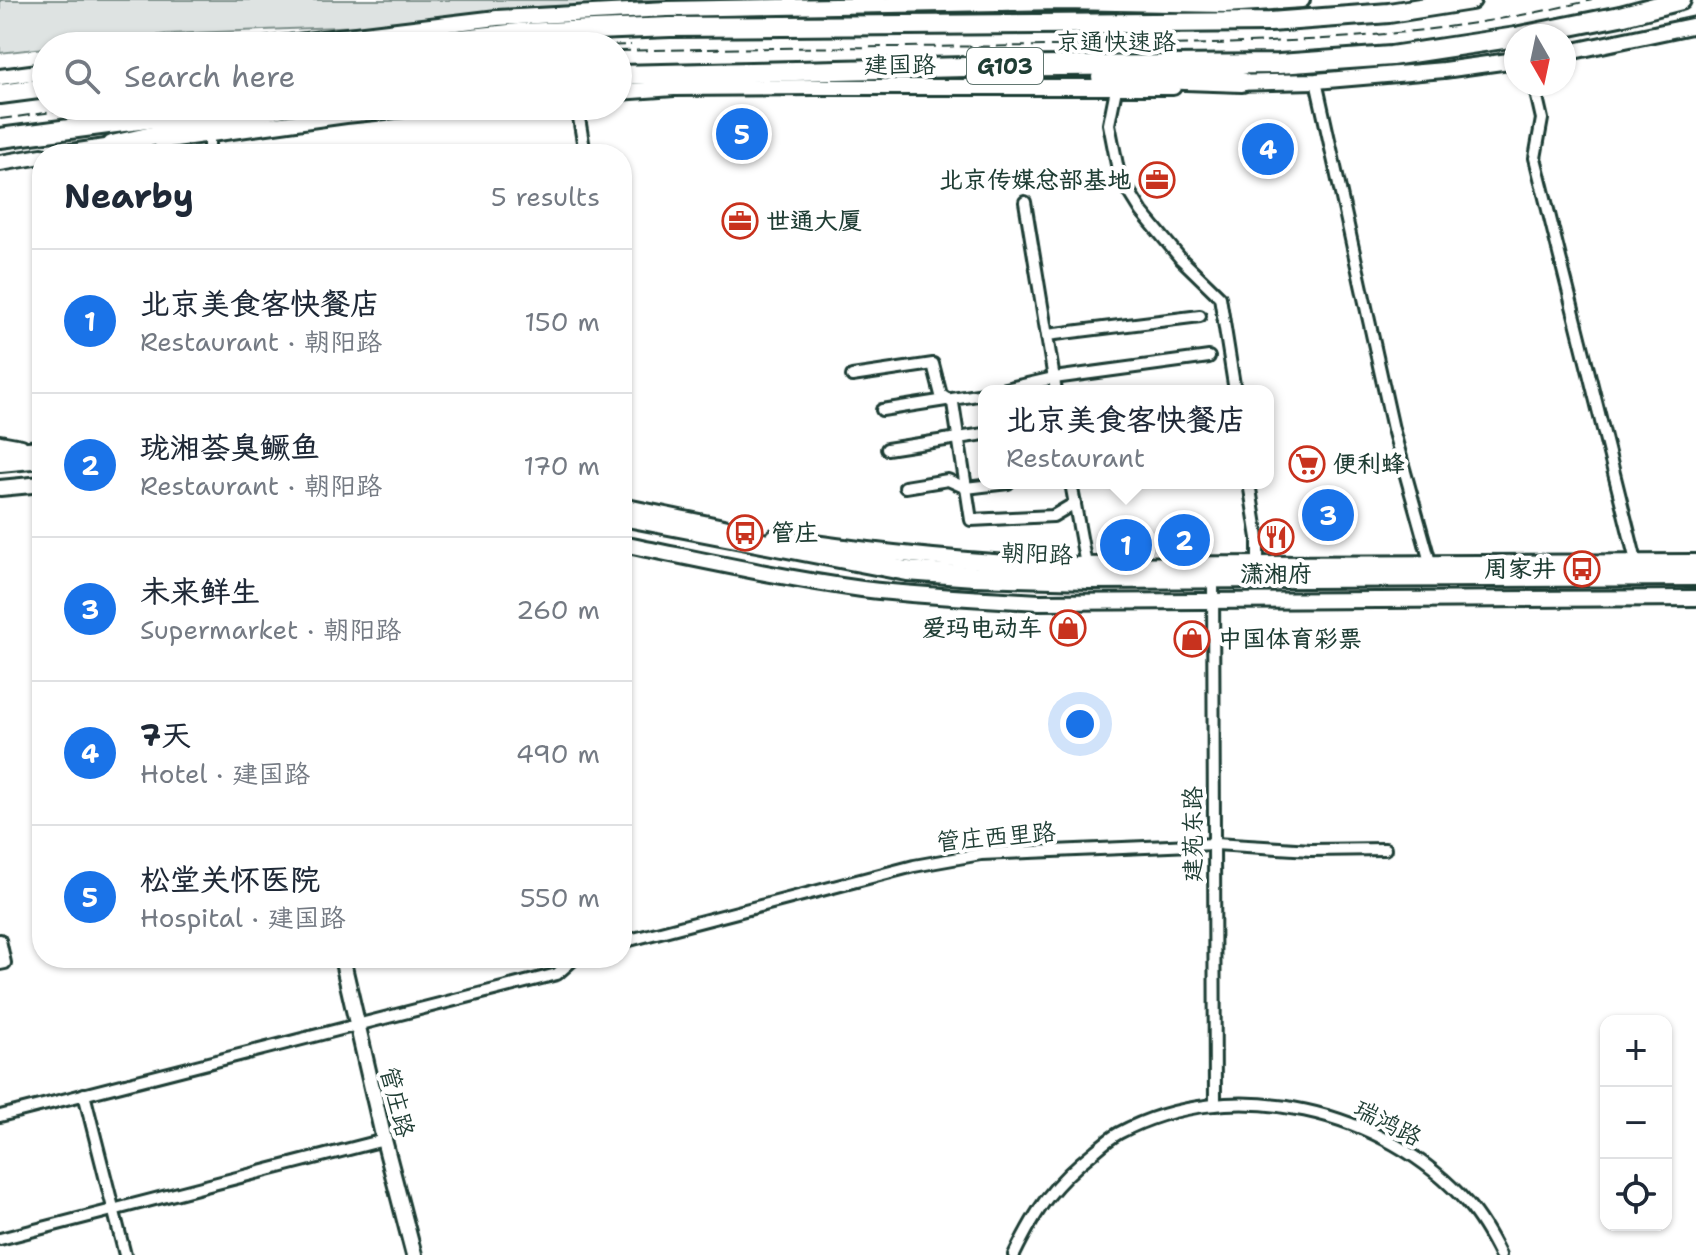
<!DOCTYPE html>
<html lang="en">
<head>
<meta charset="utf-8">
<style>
  :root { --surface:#fff; --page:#f6f6f7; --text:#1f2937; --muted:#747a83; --line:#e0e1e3; --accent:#1a73e8 }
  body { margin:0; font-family:"Shantell Sans","LXGW WenKai TC",sans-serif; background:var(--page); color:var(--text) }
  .controls { position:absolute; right:24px; bottom:24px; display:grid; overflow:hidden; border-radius:16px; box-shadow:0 2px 6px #0004 }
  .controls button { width:72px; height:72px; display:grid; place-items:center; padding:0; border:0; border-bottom:2px solid var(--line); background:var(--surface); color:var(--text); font:40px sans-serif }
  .compass { position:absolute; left:1504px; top:24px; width:72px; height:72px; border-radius:50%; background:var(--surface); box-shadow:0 2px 6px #0004; rotate:171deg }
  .you { position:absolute; left:1080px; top:724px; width:28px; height:28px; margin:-20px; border:6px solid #fff; border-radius:50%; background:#1a73e8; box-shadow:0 0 0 12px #1a73e833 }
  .badge { display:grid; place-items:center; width:52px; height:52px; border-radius:50%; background:var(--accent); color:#fff; font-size:26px; font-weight:700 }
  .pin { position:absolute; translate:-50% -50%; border:4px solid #fff; box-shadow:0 2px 8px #0006 }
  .popup { position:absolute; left:978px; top:385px; width:296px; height:104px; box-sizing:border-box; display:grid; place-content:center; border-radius:16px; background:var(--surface); filter:drop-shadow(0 2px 6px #0005); font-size:26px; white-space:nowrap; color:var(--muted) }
  .popup b { font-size:30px; color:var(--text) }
  .popup::after { content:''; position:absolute; left:50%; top:100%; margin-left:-16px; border:16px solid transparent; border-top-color:var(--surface) }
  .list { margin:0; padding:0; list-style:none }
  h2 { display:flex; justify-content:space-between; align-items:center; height:104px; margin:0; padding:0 32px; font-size:34px }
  h2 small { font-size:26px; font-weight:400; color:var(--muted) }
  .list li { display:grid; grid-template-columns:52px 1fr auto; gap:24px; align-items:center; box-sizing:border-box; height:144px; padding:0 32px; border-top:2px solid var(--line) }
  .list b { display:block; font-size:30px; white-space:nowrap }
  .list p { margin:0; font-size:26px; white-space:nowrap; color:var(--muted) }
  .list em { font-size:26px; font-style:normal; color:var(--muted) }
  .icon { flex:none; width:44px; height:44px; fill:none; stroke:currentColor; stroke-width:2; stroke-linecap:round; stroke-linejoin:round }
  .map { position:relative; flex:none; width:1696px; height:1255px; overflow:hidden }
  .search { position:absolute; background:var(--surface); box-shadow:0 2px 6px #0004; left:32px; top:32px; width:600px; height:88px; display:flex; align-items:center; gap:20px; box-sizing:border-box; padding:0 28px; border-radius:44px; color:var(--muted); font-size:30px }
  .panel { position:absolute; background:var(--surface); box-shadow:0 2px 6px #0004; left:32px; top:144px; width:600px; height:824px; border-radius:32px }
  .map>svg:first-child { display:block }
  .green { fill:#dee3e2; stroke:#7e908b; stroke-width:2 }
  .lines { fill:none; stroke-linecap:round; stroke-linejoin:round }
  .street-casing { stroke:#1f3d34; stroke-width:16 }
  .secondary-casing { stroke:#1f3d34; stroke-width:20 }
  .highway-casing { stroke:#1f3d34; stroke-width:24 }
  .street { stroke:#fff; stroke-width:10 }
  .secondary { stroke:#fff; stroke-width:14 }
  .highway { stroke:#fff; stroke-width:18 }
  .rail { stroke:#1f3d34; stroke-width:2; stroke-dasharray:12 6; stroke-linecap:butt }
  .labels { text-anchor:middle; stroke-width:8; stroke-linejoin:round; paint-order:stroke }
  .shield { fill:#fff; stroke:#627771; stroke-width:2 }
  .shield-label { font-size:22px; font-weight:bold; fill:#1f3d34 }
  .street-label { font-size:24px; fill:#1f3d34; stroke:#fff }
  .poi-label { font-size:24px; font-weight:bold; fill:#1f3d34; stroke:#fff; text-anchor:start }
</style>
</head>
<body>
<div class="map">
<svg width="1696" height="1255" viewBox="0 0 1696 1255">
  <rect width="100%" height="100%" fill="#fff"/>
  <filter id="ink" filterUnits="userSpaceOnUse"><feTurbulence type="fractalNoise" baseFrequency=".0125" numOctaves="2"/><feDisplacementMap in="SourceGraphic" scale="16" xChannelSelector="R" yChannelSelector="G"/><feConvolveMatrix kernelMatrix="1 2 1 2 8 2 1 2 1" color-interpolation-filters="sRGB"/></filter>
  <g filter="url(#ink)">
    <polygon class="green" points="0,0 1000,0 168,34 0,53"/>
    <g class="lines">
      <defs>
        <g id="street">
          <polyline points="1316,81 1393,429 1430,562"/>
          <polyline points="1534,84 1542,119 1535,158 1636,561"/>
          <polyline points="1116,89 1109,124 1119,175 1142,212 1181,259 1220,297 1235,391"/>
          <polyline points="577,106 585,154"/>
          <polyline points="209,136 209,154"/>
          <polyline points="1025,202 1056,391"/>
          <polyline points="1047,335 1200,316"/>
          <polyline points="852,376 933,364 941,395 953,403 971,520 1053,516 1075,503"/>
          <polyline points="996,391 1054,378 1209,357"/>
          <polyline points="882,410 984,394"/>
          <polyline points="0,441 22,445"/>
          <polyline points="887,449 984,434"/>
          <polyline points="1071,483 1086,565"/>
          <polyline points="1249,483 1258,538 1258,562"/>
          <polyline points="905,487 948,480 966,488 1008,483"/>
          <polyline points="1213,575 1215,1105"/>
          <polyline points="0,940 5,963 0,964"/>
          <polyline points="622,942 914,866 981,854 1215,844 1311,850 1385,849"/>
          <polyline points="84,1094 125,1255"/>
          <polyline points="0,1116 557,974 575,958"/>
          <polyline points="0,1239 384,1140"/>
          <path d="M1014,1255c23,-47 39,-71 81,-104 7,-6 15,-13 24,-18 113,-60 266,-24 349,71 13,15 23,33 32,51"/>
        </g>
        <g id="secondary">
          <polyline points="264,46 497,18 667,9 1062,2 1225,5 1302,0"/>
          <polyline points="1564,53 1696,25"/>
          <polyline points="0,77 46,71"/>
          <polyline points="1234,83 1316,81 1444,70 1516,60"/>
          <polyline points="618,92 674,88 814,87 1173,87"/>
          <polyline points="161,141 346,115 434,106"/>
          <polyline points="57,154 120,145"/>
          <polyline points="0,163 42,156"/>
          <polyline points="0,451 42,448"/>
          <polyline points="0,488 42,484"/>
          <polyline points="622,506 738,530"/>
          <path d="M774,537c88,14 176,23 265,28l657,-3"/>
          <path d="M622,544c80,16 159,34 240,45 59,7 118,10 177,13l657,-4"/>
          <polyline points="342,958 384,1140 414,1255"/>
        </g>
        <g id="highway">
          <polyline points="1520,36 1620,16 1681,0"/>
          <polyline points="395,46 519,33 670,27 1270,22 1389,13 1471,0"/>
          <polyline points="618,75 966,67 1279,64 1391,56 1516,37"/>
          <polyline points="1101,77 1242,82"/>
          <polyline points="0,94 46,88"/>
          <polyline points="0,138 247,106"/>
          <polyline points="112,145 288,106"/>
          <polyline points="0,462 42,458"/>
          <polyline points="622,516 907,571 974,576 1089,579 1696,576"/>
        </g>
      </defs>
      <use href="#street" class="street-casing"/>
      <use href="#secondary" class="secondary-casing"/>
      <use href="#highway" class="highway-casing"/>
      <use href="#street" class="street"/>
      <use href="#secondary" class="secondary"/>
      <use href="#highway" class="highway"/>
      <g class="rail">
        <polyline points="594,46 631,45"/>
        <path d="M618,51c148,-4 295,-4 443,-5 180,-1 354,-3 531,-46"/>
        <polyline points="0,119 99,106"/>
      </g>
    </g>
  </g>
  <defs>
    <symbol id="office-ring" viewBox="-11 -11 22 22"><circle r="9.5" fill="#fff" stroke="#c8321e" stroke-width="1.5"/><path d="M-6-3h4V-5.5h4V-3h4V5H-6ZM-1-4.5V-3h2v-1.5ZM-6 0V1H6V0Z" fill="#c8321e"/></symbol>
    <symbol id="supermarket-ring" viewBox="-11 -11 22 22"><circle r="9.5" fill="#fff" stroke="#c8321e" stroke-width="1.5"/><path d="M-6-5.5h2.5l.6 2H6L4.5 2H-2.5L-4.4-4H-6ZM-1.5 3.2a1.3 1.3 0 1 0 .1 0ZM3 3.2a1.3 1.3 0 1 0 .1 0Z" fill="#c8321e"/></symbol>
    <symbol id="bus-ring" viewBox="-11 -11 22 22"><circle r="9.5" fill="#fff" stroke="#c8321e" stroke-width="1.5"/><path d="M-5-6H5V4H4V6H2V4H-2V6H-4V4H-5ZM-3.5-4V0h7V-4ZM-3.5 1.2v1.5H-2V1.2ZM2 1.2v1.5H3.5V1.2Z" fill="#c8321e"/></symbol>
    <symbol id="restaurant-ring" viewBox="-11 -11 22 22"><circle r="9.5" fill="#fff" stroke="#c8321e" stroke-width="1.5"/><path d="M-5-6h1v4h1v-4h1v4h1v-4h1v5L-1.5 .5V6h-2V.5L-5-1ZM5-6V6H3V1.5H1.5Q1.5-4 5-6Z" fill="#c8321e"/></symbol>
    <symbol id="shop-ring" viewBox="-11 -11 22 22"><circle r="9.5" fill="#fff" stroke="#c8321e" stroke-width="1.5"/><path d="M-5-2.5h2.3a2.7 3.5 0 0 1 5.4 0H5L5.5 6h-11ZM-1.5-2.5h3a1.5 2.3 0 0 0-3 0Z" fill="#c8321e"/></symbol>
  </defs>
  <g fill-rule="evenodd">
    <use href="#office-ring" x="1137" y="160" width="40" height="40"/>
    <use href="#office-ring" x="720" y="201" width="40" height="40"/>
    <use href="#supermarket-ring" x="1287" y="444" width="40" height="40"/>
    <use href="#bus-ring" x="725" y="513" width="40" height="40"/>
    <use href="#restaurant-ring" x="1256" y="517" width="40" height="40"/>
    <use href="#bus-ring" x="1562" y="549" width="40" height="40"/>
    <use href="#shop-ring" x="1048" y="608" width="40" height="40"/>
    <use href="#shop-ring" x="1172" y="619" width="40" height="40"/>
  </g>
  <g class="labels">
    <rect class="shield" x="967" y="48" width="76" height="36" rx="6"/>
    <g class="shield-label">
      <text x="1005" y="74">G103</text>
    </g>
    <g class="street-label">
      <text x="1116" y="50">京通快速路</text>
      <text x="900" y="73">建国路</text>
      <text transform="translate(1037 554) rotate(2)" y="8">朝阳路</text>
      <text transform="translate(1193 834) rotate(-90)" y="8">建苑东路</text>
      <text transform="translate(996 837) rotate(-5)" y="8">管庄西里路</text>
      <text transform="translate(397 1102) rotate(76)" y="8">管庄路</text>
      <text transform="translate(1388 1123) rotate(27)" y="8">瑞鸿路</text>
    </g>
    <g class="poi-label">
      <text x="1131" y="188" text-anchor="end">北京传媒总部基地</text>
      <text x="766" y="229">世通大厦</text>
      <text x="1333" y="472">便利蜂</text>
      <text x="771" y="541">管庄</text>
      <text x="1556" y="577" text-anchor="end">周家井</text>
      <text x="1276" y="582" text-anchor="middle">潇湘府</text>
      <text x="1042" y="636" text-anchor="end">爱玛电动车</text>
      <text x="1218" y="647">中国体育彩票</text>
    </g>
  </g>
</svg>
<div class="controls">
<button>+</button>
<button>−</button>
<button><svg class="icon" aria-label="locate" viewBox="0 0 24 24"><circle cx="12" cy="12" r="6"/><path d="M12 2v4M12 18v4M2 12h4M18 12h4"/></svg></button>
</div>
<svg class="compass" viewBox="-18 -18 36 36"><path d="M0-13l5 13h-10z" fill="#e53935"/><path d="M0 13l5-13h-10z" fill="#747a83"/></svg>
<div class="you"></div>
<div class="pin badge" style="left:1126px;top:545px">1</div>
<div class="popup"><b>北京美食客快餐店</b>Restaurant</div>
<div class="pin badge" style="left:1184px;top:540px">2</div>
<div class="pin badge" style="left:1328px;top:515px">3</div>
<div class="pin badge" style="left:1268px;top:149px">4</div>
<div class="pin badge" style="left:742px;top:134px">5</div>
<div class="search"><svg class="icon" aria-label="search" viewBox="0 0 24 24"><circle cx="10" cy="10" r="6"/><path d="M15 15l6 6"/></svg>Search here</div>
<section class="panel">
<h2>Nearby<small>5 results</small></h2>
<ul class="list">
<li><span class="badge">1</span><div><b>北京美食客快餐店</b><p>Restaurant · 朝阳路</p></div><em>150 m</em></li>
<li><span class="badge">2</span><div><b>珑湘荟臭鳜鱼</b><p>Restaurant · 朝阳路</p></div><em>170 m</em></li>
<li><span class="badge">3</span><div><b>未来鲜生</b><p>Supermarket · 朝阳路</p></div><em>260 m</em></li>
<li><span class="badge">4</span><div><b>7天</b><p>Hotel · 建国路</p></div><em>490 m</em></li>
<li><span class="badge">5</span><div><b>松堂关怀医院</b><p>Hospital · 建国路</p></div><em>550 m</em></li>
</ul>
</section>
</div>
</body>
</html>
